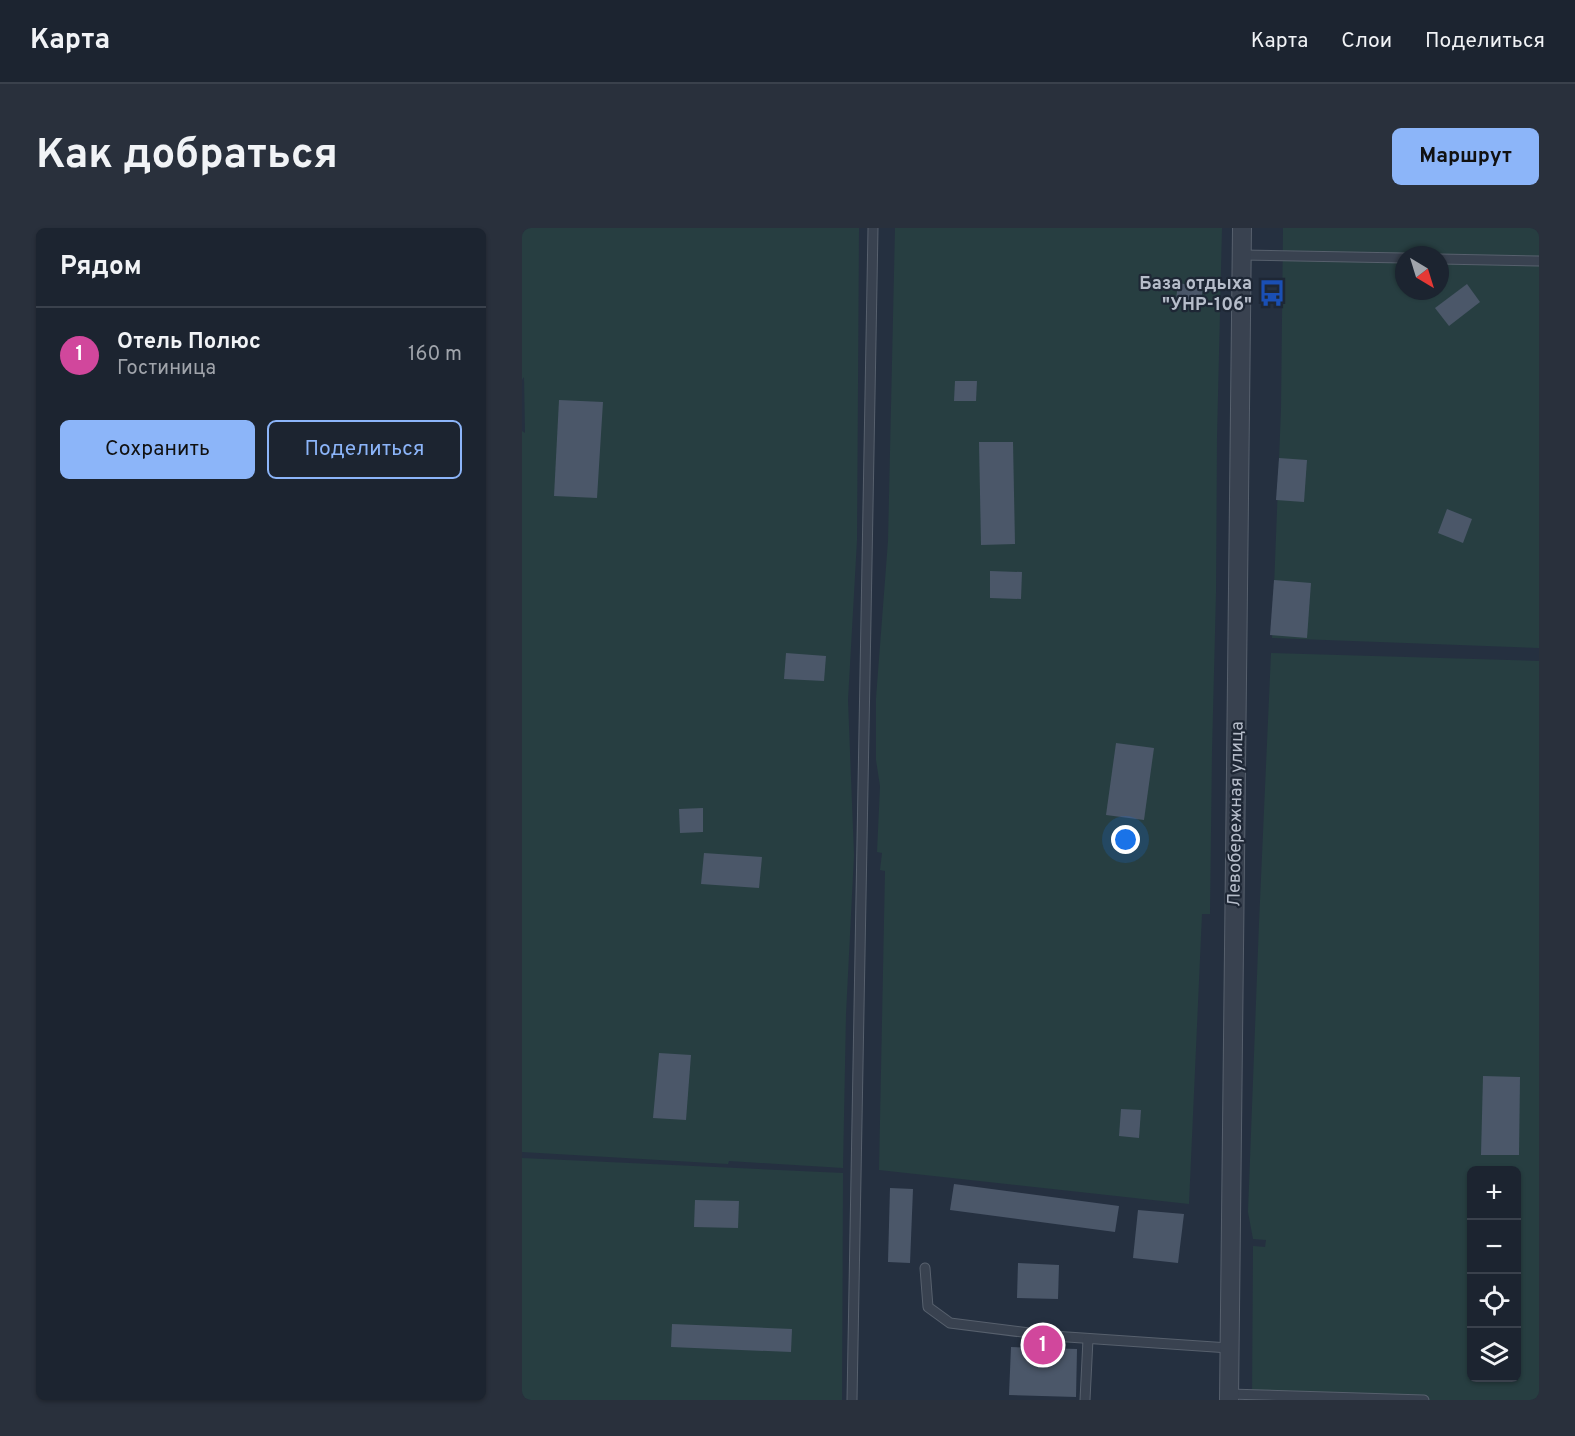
<!DOCTYPE html>
<html lang="ru">
<head>
<meta charset="utf-8">
<style>
  :root { --surface:#1c2430; --page:#29303c; --text:#f1f3f6; --muted:#a0a4ab; --line:#3a414c; --accent:#8cb5f9 }
  body { margin:0; font-family:Overpass,sans-serif; background:var(--page); color:var(--text) }
  .controls { position:absolute; right:18px; bottom:18px; display:grid; overflow:hidden; border-radius:9px; box-shadow:0 2px 4px #0004 }
  .controls button { width:54px; height:54px; display:grid; place-items:center; padding:0; border:0; border-bottom:2px solid var(--line); background:var(--surface); color:var(--text); font:30px sans-serif }
  .compass { position:absolute; left:873px; top:18px; width:54px; height:54px; border-radius:50%; background:var(--surface); box-shadow:0 2px 4px #0004; rotate:142deg }
  .you { position:absolute; left:604px; top:612px; width:21px; height:21px; margin:-15px; border:4px solid #fff; border-radius:50%; background:#1a73e8; box-shadow:0 0 0 9px #1a73e833 }
  .badge { display:grid; place-items:center; width:39px; height:39px; border-radius:50%; background:var(--accent); color:#fff; font-size:20px; font-weight:700 }
  .pin { position:absolute; translate:-50% -50%; border:3px solid #fff; box-shadow:0 2px 6px #0006 }
  .list { margin:0; padding:0; list-style:none }
  h2 { display:flex; justify-content:space-between; align-items:center; height:78px; margin:0; padding:0 24px; font-size:26px }
  h2 small { font-size:20px; font-weight:400; color:var(--muted) }
  .list li { display:grid; grid-template-columns:39px 1fr auto; gap:18px; align-items:center; box-sizing:border-box; height:96px; padding:0 24px; border-top:2px solid var(--line) }
  .list b { display:block; font-size:22px; white-space:nowrap }
  .list p { margin:0; font-size:20px; white-space:nowrap; color:var(--muted) }
  .list em { font-size:20px; font-style:normal; color:var(--muted) }
  .actions { display:flex; gap:12px; padding:18px 24px }
  .actions a { flex:1; padding:14px 0; border:2px solid var(--accent); border-radius:9px; text-align:center; font-size:21px; color:var(--accent) }
  .actions .main { background:var(--accent); color:#111 }
  .icon { flex:none; width:33px; height:33px; fill:none; stroke:currentColor; stroke-width:2; stroke-linecap:round; stroke-linejoin:round }
  .map { position:relative; flex:none; width:1017px; height:1172px; overflow:hidden; border-radius:9px }
  header { display:flex; align-items:center; gap:36px; box-sizing:border-box; height:84px; padding:0 30px; background:var(--surface); border-bottom:2px solid var(--line) }
  header strong { font-size:28px }
  nav { display:flex; gap:33px; margin-inline-start:auto; font-size:21px }
  .intro { display:flex; align-items:center; justify-content:space-between; box-sizing:border-box; height:144px; padding:0 36px }
  h1 { margin:0; font-size:42px }
  .button { padding:15px 27px; border-radius:9px; background:var(--accent); color:#111; font-size:21px; font-weight:700 }
  main { display:flex; gap:36px; padding:0 36px }
  aside { flex:1; background:var(--surface); border-radius:9px; box-shadow:0 2px 4px #0004 }
  .map>svg:first-child { display:block }
  .green { fill:#273e41; fill-rule:evenodd }
  .building { fill:#4b5769 }
  .lines { fill:none; stroke-linecap:round; stroke-linejoin:round }
  .service-casing { stroke:#57606d; stroke-width:11 }
  .minor-casing { stroke:#57606d; stroke-width:20 }
  .service { stroke:#394250; stroke-width:9 }
  .minor { stroke:#394250; stroke-width:18 }
  .labels { text-anchor:middle; stroke-width:4.5; stroke-linejoin:round; paint-order:stroke }
  .poi-label { font-size:18px; font-weight:bold; fill:#b6bdca; stroke:#1e2735; text-anchor:end }
  .street-label { font-size:18px; fill:#b6bdca; stroke:#1e2735 }
</style>
</head>
<body>
<header>
<strong>Карта</strong>
<nav><a>Карта</a><a>Слои</a><a>Поделиться</a></nav>
</header>
<div class="intro"><h1>Как добраться</h1><a class="button">Маршрут</a></div>
<main>
<aside>
<h2>Рядом<small></small></h2>
<ul class="list">
<li><span class="badge" style="background:#d1479c">1</span><div><b>Отель Полюс</b><p>Гостиница</p></div><em>160 m</em></li>
</ul>
<div class="actions"><a class="main">Сохранить</a><a>Поделиться</a></div>
</aside>
<div class="map">
<svg width="1017" height="1172" viewBox="0 0 1017 1172">
  <rect width="100%" height="100%" fill="#253040"/>
  <g class="green">
    <polygon points="0,0 337,0 335,312 326,472 332,627 324,786 321,940 207,933 206,936 0,924 0,203 3,205 2,149 0,152"/>
    <polygon points="373,0 700,0 695,209 694,365 690,523 688,686 680,686 667,976 357,942 363,643 358,642 360,625 355,624 358,558 354,532 354,470 366,313"/>
    <path d="M761,0h256v420l-267,-10 9,-229zM882,27h36v36h-36z"/>
    <path d="M749,425l268,8v739h-287l1,-154 12,1 1,-7 -13,-1 -5,-27 11,-289zM950,942h44v208h-44z"/>
    <polygon points="0,930 321,945 320,1172 0,1172"/>
  </g>
  <g class="building">
    <polygon points="656,55 681,59 679,75 654,72"/>
    <polygon points="945,56 958,74 927,98 913,80"/>
    <polygon points="433,153 455,153 454,173 432,173"/>
    <polygon points="37,172 81,174 75,270 32,268"/>
    <polygon points="457,214 491,214 493,316 459,317"/>
    <polygon points="757,230 785,232 782,274 754,272"/>
    <polygon points="925,281 950,291 941,315 916,305"/>
    <polygon points="468,343 500,344 499,371 468,370"/>
    <polygon points="752,352 789,355 785,410 748,407"/>
    <polygon points="264,425 304,428 302,453 262,451"/>
    <polygon points="594,515 632,520 622,592 584,587"/>
    <polygon points="181,580 181,604 158,605 157,581"/>
    <polygon points="182,625 240,629 237,660 179,656"/>
    <polygon points="137,825 169,827 164,892 131,890"/>
    <polygon points="961,848 998,849 997,927 959,927"/>
    <polygon points="599,881 619,882 617,910 597,908"/>
    <polygon points="432,956 597,978 593,1004 428,982"/>
    <polygon points="368,960 391,961 388,1035 366,1034"/>
    <polygon points="173,972 217,973 216,1000 172,999"/>
    <polygon points="616,982 662,986 656,1035 611,1030"/>
    <polygon points="496,1035 537,1037 536,1071 495,1070"/>
    <polygon points="150,1096 270,1101 269,1124 149,1119"/>
    <polygon points="489,1119 555,1121 554,1169 487,1167"/>
  </g>
  <g class="lines">
    <defs>
      <g id="service">
        <polyline points="720,27 882,30"/>
        <polyline points="918,31 1017,33"/>
        <polyline points="403,1040 406,1079 428,1095 531,1108 707,1120"/>
        <polyline points="707,1166 902,1172"/>
        <polyline points="330,1172 351,0"/>
        <polyline points="563,1172 566,1111"/>
      </g>
      <polyline id="minor" points="707,1172 720,0"/>
    </defs>
    <use href="#service" class="service-casing"/>
    <use href="#minor" class="minor-casing"/>
    <use href="#service" class="service"/>
    <use href="#minor" class="minor"/>
  </g>
  <defs>
    <symbol id="bus-bare" viewBox="-9 -9 18 18"><path d="M-5-6H5V4H4V6H2V4H-2V6H-4V4H-5ZM-3.5-4V0h7V-4ZM-3.5 1.2v1.5H-2V1.2ZM2 1.2v1.5H3.5V1.2Z" fill="#1a4fb4" stroke="#1e2735" stroke-width="2.5" paint-order="stroke"/></symbol>
  </defs>
  <g fill-rule="evenodd">
    <use href="#bus-bare" x="731" y="46" width="38" height="38"/>
  </g>
  <g class="labels">
    <g class="poi-label">
      <text x="730" y="61">База отдыха<tspan x="730" dy="21">"УНР-106"</tspan></text>
    </g>
    <g class="street-label">
      <text transform="translate(713 586) rotate(-89)" y="6">Левобережная улица</text>
    </g>
  </g>
</svg>
<div class="controls">
<button>+</button>
<button>−</button>
<button><svg class="icon" aria-label="locate" viewBox="0 0 24 24"><circle cx="12" cy="12" r="6"/><path d="M12 2v4M12 18v4M2 12h4M18 12h4"/></svg></button>
<button><svg class="icon" aria-label="layers" viewBox="0 0 24 24"><path d="M12 4l9 5-9 5-9-5zM3 14l9 5 9-5"/></svg></button>
</div>
<svg class="compass" viewBox="-18 -18 36 36"><path d="M0-13l5 13h-10z" fill="#e53935"/><path d="M0 13l5-13h-10z" fill="#a0a4ab"/></svg>
<div class="you"></div>
<div class="pin badge" style="left:521px;top:1117px;background:#d1479c">1</div>
</div>
</main>
</body>
</html>
